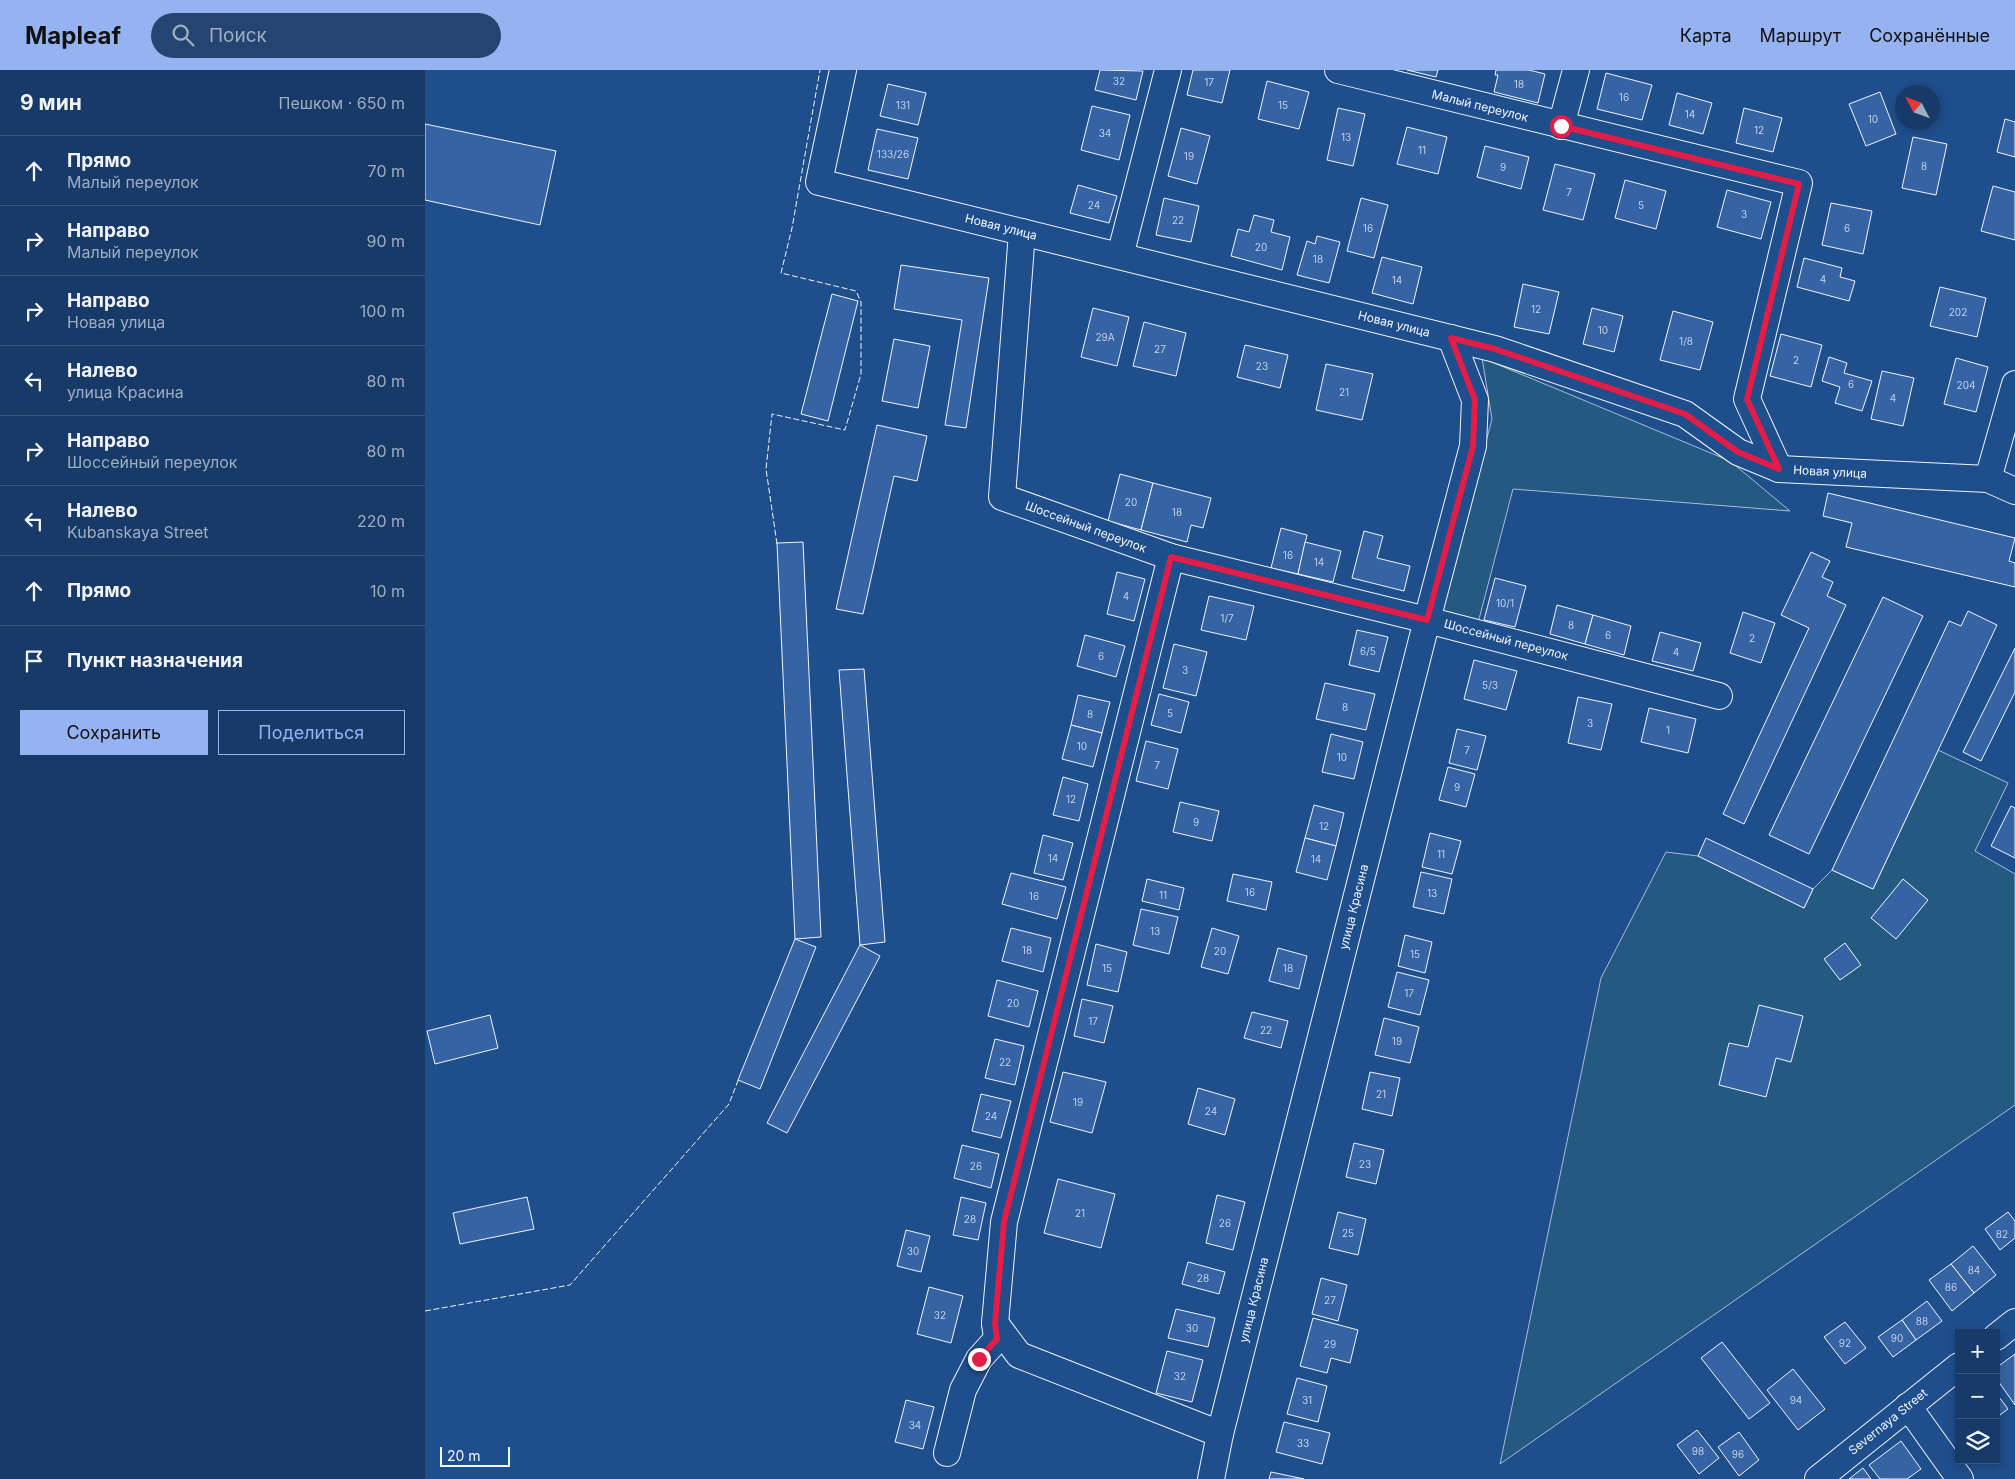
<!DOCTYPE html>
<html lang="ru">
<head>
<meta charset="utf-8">
<style>
  :root { --surface:#173a69; --page:#244571; --text:#f1f3f6; --muted:#9eadc0; --line:#36547d; --accent:#95b2f1 }
  body { margin:0; font-family:Inter,sans-serif; background:var(--page); color:var(--text) }
  .controls { position:absolute; right:15px; bottom:15px; display:grid; overflow:hidden; border-radius:0px; box-shadow:0 2px 8px #0003 }
  .controls button { width:45px; height:45px; display:grid; place-items:center; padding:0; border:0; border-bottom:1px solid var(--line); background:var(--surface); color:var(--text); font:25px sans-serif }
  .compass { position:absolute; left:1470px; top:15px; width:45px; height:45px; border-radius:50%; background:var(--surface); box-shadow:0 2px 8px #0003; rotate:311deg }
  .scale { position:absolute; left:15px; bottom:12px; width:70px; box-sizing:border-box; padding-left:5px; border:2px solid #f2f6ff; border-top:0; font-size:14px; line-height:18px; white-space:nowrap; color:#f2f6ff; -webkit-text-stroke:4px #1f4e8c; paint-order:stroke }
  .stop { position:absolute; width:15px; height:15px; margin:-11px; border:4px solid #e11d48; border-radius:50%; background:#fff }
  .stop.end { background:#e11d48; border-color:#fff; box-shadow:0 1px 5px #0008 }
  .list { margin:0; padding:0; list-style:none }
  h2 { display:flex; justify-content:space-between; align-items:center; height:65px; margin:0; padding:0 20px; font-size:21px }
  h2 small { font-size:16px; font-weight:400; color:var(--muted) }
  .list li { display:grid; grid-template-columns:32px 1fr auto; gap:15px; align-items:center; box-sizing:border-box; height:70px; padding:0 20px; border-top:1px solid var(--line) }
  .list b { display:block; font-size:19px; white-space:nowrap }
  .list p { margin:0; font-size:16px; white-space:nowrap; color:var(--muted) }
  .list em { font-size:16px; font-style:normal; color:var(--muted) }
  .actions { display:flex; gap:10px; padding:15px 20px }
  .actions a { flex:1; padding:11px 0; border:1px solid var(--accent); border-radius:0px; text-align:center; font-size:18px; color:var(--accent) }
  .actions .main { background:var(--accent); color:#111 }
  .icon { flex:none; width:28px; height:28px; fill:none; stroke:currentColor; stroke-width:2; stroke-linecap:round; stroke-linejoin:round }
  .map { position:relative; flex:none; width:1590px; height:1409px; overflow:hidden }
  header { display:flex; align-items:center; gap:30px; box-sizing:border-box; height:70px; padding:0 25px; background:var(--accent); color:#111 }
  header strong { font-size:24px }
  nav { display:flex; gap:28px; margin-inline-start:auto; font-size:18px }
  .search { width:350px; height:45px; background:var(--page); display:flex; align-items:center; gap:12px; box-sizing:border-box; padding:0 18px; border-radius:28px; color:var(--muted); font-size:19px }
  main { display:flex }
  aside { flex:1; background:var(--surface) }
  .map>svg:first-child { display:block }
  .green { fill:#245a82; stroke:#a8bbd7 }
  .building { fill:#3563a3; stroke:#f2f6ff }
  .lines { fill:none; stroke-linecap:round; stroke-linejoin:round }
  .minor-casing { stroke:#f2f6ff; stroke-width:28 }
  .minor { stroke:#1f4e8c; stroke-width:26 }
  .fence { stroke:#f2f6ff; stroke-width:1; stroke-dasharray:6 2.5; stroke-linecap:butt }
  .route { stroke:#e11d48; stroke-width:6 }
  .labels { text-anchor:middle; stroke-width:4; stroke-linejoin:round; paint-order:stroke }
  .number-label { font-size:10px; fill:#c3d1e8 }
  .street-label { font-size:12px; fill:#f2f6ff; stroke:#1f4e8c }
</style>
</head>
<body>
<header>
<strong>Mapleaf</strong>
<div class="search"><svg class="icon" aria-label="search" viewBox="0 0 24 24"><circle cx="10" cy="10" r="6"/><path d="M15 15l6 6"/></svg>Поиск</div>
<nav><a>Карта</a><a>Маршрут</a><a>Сохранённые</a></nav>
</header>
<main>
<aside>
<h2>9 мин<small>Пешком · 650 m</small></h2>
<ul class="list">
<li><svg class="icon" aria-label="ahead" viewBox="0 0 24 24"><path d="M12 20V5M6 11l6-6 6 6"/></svg><div><b>Прямо</b><p>Малый переулок</p></div><em>70 m</em></li>
<li><svg class="icon" aria-label="right" viewBox="0 0 24 24"><path d="M7 20v-9h11M14 6l5 5-5 5"/></svg><div><b>Направо</b><p>Малый переулок</p></div><em>90 m</em></li>
<li><svg class="icon" aria-label="right" viewBox="0 0 24 24"><path d="M7 20v-9h11M14 6l5 5-5 5"/></svg><div><b>Направо</b><p>Новая улица</p></div><em>100 m</em></li>
<li><svg class="icon" aria-label="left" viewBox="0 0 24 24"><path d="M17 20v-9H6M10 6l-5 5 5 5"/></svg><div><b>Налево</b><p>улица Красина</p></div><em>80 m</em></li>
<li><svg class="icon" aria-label="right" viewBox="0 0 24 24"><path d="M7 20v-9h11M14 6l5 5-5 5"/></svg><div><b>Направо</b><p>Шоссейный переулок</p></div><em>80 m</em></li>
<li><svg class="icon" aria-label="left" viewBox="0 0 24 24"><path d="M17 20v-9H6M10 6l-5 5 5 5"/></svg><div><b>Налево</b><p>Kubanskaya Street</p></div><em>220 m</em></li>
<li><svg class="icon" aria-label="ahead" viewBox="0 0 24 24"><path d="M12 20V5M6 11l6-6 6 6"/></svg><div><b>Прямо</b></div><em>10 m</em></li>
<li><svg class="icon" aria-label="arrive" viewBox="0 0 24 24"><path d="M6 21V4h12l-3 4 3 4H6"/></svg><div><b>Пункт назначения</b></div></li>
</ul>
<div class="actions"><a class="main">Сохранить</a><a>Поделиться</a></div>
</aside>
<div class="map">
<svg width="1590" height="1409" viewBox="0 0 1590 1409">
  <rect width="100%" height="100%" fill="#1f4e8c"/>
  <g class="green">
    <polygon points="1057,288 1305,391 1365,441 1088,419 1053,553 1016,542 1067,349"/>
    <polygon points="1513,680 1583,713 1550,781 1590,804 1590,1035 1075,1394 1176,908 1241,782 1273,786 1379,838 1388,819 1407,800 1448,819"/>
  </g>
  <g class="building">
    <polygon points="675,0 718,1 711,30 670,20"/>
    <polygon points="768,0 805,0 797,33 762,25"/>
    <polygon points="982,0 1013,0 1011,7"/>
    <polygon points="1071,0 1104,0 1120,4 1113,33 1069,22 1073,5 1070,5"/>
    <polygon points="1181,3 1227,15 1217,50 1172,39"/>
    <polygon points="842,11 884,22 874,59 833,49"/>
    <polygon points="463,14 501,23 493,55 455,46"/>
    <polygon points="1455,22 1471,64 1441,76 1424,34"/>
    <polygon points="1252,23 1287,33 1278,64 1244,55"/>
    <polygon points="667,36 705,45 694,90 656,80"/>
    <polygon points="913,38 940,44 928,96 902,90"/>
    <polygon points="1319,38 1357,48 1348,82 1311,73"/>
    <polygon points="1580,49 1590,52 1590,87 1572,82"/>
    <polygon points="0,54 131,81 115,155 0,130"/>
    <polygon points="982,57 1022,67 1013,104 972,94"/>
    <polygon points="756,58 785,66 772,114 743,106"/>
    <polygon points="452,59 493,68 483,109 443,100"/>
    <polygon points="1488,67 1522,74 1511,125 1477,118"/>
    <polygon points="1060,76 1104,87 1096,119 1052,107"/>
    <polygon points="1130,94 1170,104 1158,150 1118,140"/>
    <polygon points="1200,110 1241,121 1231,159 1190,148"/>
    <polygon points="653,115 692,126 684,153 645,143"/>
    <polygon points="1568,116 1590,122 1590,170 1556,161"/>
    <polygon points="1302,120 1346,132 1336,169 1292,157"/>
    <polygon points="739,128 774,136 766,172 731,165"/>
    <polygon points="936,128 963,135 949,188 922,181"/>
    <polygon points="1406,133 1447,141 1438,184 1397,175"/>
    <polygon points="829,145 849,150 846,162 865,167 857,200 806,186 813,159 824,162"/>
    <polygon points="892,166 915,172 904,213 872,205 882,171 890,174"/>
    <polygon points="957,187 997,197 988,234 947,223"/>
    <polygon points="1379,188 1417,198 1415,207 1430,211 1424,231 1372,217"/>
    <polygon points="476,195 564,208 541,358 520,355 537,250 469,239"/>
    <polygon points="1098,214 1134,222 1124,264 1089,257"/>
    <polygon points="1515,217 1561,228 1552,267 1505,256"/>
    <polygon points="407,224 433,231 403,351 376,344"/>
    <polygon points="668,238 704,247 692,296 656,287"/>
    <polygon points="1167,238 1198,246 1189,282 1158,274"/>
    <polygon points="1248,241 1288,252 1275,300 1235,290"/>
    <polygon points="719,252 761,263 751,306 708,296"/>
    <polygon points="1356,264 1397,275 1386,317 1345,306"/>
    <polygon points="469,269 505,276 493,338 457,331"/>
    <polygon points="820,275 863,285 855,318 812,307"/>
    <polygon points="1404,287 1422,293 1419,303 1447,311 1437,341 1410,333 1415,317 1397,311"/>
    <polygon points="1531,288 1563,297 1551,342 1519,334"/>
    <polygon points="901,294 948,304 937,350 891,340"/>
    <polygon points="1457,301 1489,308 1478,356 1446,349"/>
    <polygon points="452,355 502,366 492,411 469,406 438,544 411,539"/>
    <polygon points="695,404 728,413 716,460 683,451"/>
    <polygon points="728,413 786,428 778,458 766,455 762,472 716,460"/>
    <polygon points="1403,423 1590,468 1584,491 1590,493 1590,517 1421,477 1427,453 1398,446"/>
    <polygon points="856,458 882,465 873,504 846,498"/>
    <polygon points="939,461 958,466 952,488 985,496 979,521 927,508"/>
    <polygon points="378,472 396,867 370,869 352,473"/>
    <polygon points="880,472 916,481 908,512 873,504"/>
    <polygon points="1386,482 1405,491 1397,507 1408,512 1402,526 1421,535 1319,754 1298,744 1384,558 1356,545"/>
    <polygon points="692,502 720,509 709,551 682,544"/>
    <polygon points="1070,508 1101,516 1090,557 1059,550"/>
    <polygon points="784,526 829,536 821,570 776,560"/>
    <polygon points="1458,527 1498,546 1384,784 1344,765"/>
    <polygon points="1132,535 1168,545 1160,574 1125,564"/>
    <polygon points="1543,541 1572,555 1448,819 1407,800 1524,551 1536,556"/>
    <polygon points="1318,542 1350,553 1336,593 1305,583"/>
    <polygon points="1168,545 1206,556 1199,585 1160,574"/>
    <polygon points="932,560 963,567 954,602 924,595"/>
    <polygon points="1235,562 1276,573 1268,601 1227,591"/>
    <polygon points="660,565 700,576 691,607 652,596"/>
    <polygon points="749,574 782,582 771,626 738,618"/>
    <polygon points="1590,578 1590,622 1556,691 1538,682"/>
    <polygon points="1049,590 1092,601 1081,640 1039,629"/>
    <polygon points="439,599 460,872 435,875 414,600"/>
    <polygon points="900,613 950,624 941,660 891,649"/>
    <polygon points="734,624 764,632 756,663 726,655"/>
    <polygon points="653,625 685,632 677,663 646,655"/>
    <polygon points="1153,627 1187,634 1176,680 1143,673"/>
    <polygon points="1224,638 1271,649 1263,683 1216,672"/>
    <polygon points="646,655 677,663 668,697 637,689"/>
    <polygon points="1032,659 1061,666 1052,700 1024,693"/>
    <polygon points="906,664 938,672 929,709 897,702"/>
    <polygon points="721,671 753,679 743,719 711,711"/>
    <polygon points="1023,697 1050,704 1041,737 1014,730"/>
    <polygon points="638,707 663,714 654,751 628,745"/>
    <polygon points="755,732 794,741 787,771 748,762"/>
    <polygon points="889,735 919,743 911,776 880,768"/>
    <polygon points="1586,736 1590,738 1590,788 1566,776"/>
    <polygon points="1005,763 1036,771 1027,804 997,797"/>
    <polygon points="618,765 648,773 638,810 609,803"/>
    <polygon points="880,768 911,776 902,810 871,802"/>
    <polygon points="1281,768 1388,819 1379,838 1273,786"/>
    <polygon points="996,802 1027,809 1019,844 988,837"/>
    <polygon points="586,803 641,817 632,849 577,834"/>
    <polygon points="808,804 847,812 841,840 802,831"/>
    <polygon points="722,809 759,818 754,840 717,831"/>
    <polygon points="1478,809 1503,830 1471,869 1446,848"/>
    <polygon points="716,839 753,847 744,884 708,875"/>
    <polygon points="586,858 626,868 618,902 577,891"/>
    <polygon points="787,858 814,866 803,904 776,897"/>
    <polygon points="980,865 1007,872 1000,903 973,896"/>
    <polygon points="370,869 391,877 335,1019 313,1010"/>
    <polygon points="1420,873 1436,895 1415,910 1399,889"/>
    <polygon points="671,874 702,882 693,922 662,915"/>
    <polygon points="435,875 455,886 362,1063 342,1053"/>
    <polygon points="853,878 882,886 874,919 844,911"/>
    <polygon points="972,902 1004,910 995,945 963,937"/>
    <polygon points="572,910 613,921 604,957 563,946"/>
    <polygon points="657,929 688,936 679,973 649,966"/>
    <polygon points="1334,935 1378,946 1366,992 1351,988 1341,1027 1294,1015 1304,973 1323,977"/>
    <polygon points="827,942 863,951 856,978 819,968"/>
    <polygon points="65,945 73,978 10,994 2,961"/>
    <polygon points="959,948 994,957 985,993 950,985"/>
    <polygon points="570,969 599,976 590,1015 560,1008"/>
    <polygon points="638,1002 681,1012 667,1063 625,1052"/>
    <polygon points="945,1002 975,1008 967,1046 937,1039"/>
    <polygon points="773,1018 810,1029 800,1065 763,1054"/>
    <polygon points="556,1024 586,1031 576,1068 547,1061"/>
    <polygon points="929,1073 959,1080 951,1114 921,1107"/>
    <polygon points="537,1075 574,1084 566,1118 529,1108"/>
    <polygon points="633,1109 690,1124 676,1178 619,1163"/>
    <polygon points="792,1125 820,1132 808,1180 781,1173"/>
    <polygon points="102,1127 109,1159 35,1174 28,1143"/>
    <polygon points="536,1127 561,1133 553,1170 528,1165"/>
    <polygon points="913,1142 941,1149 933,1185 904,1178"/>
    <polygon points="1583,1142 1590,1151 1590,1168 1575,1180 1560,1159"/>
    <polygon points="481,1160 505,1166 496,1202 472,1196"/>
    <polygon points="1548,1176 1571,1205 1549,1223 1526,1194"/>
    <polygon points="763,1192 800,1202 794,1224 757,1214"/>
    <polygon points="1526,1194 1549,1223 1527,1241 1504,1210"/>
    <polygon points="896,1208 922,1215 913,1251 887,1244"/>
    <polygon points="504,1217 538,1226 526,1273 492,1264"/>
    <polygon points="1502,1231 1517,1251 1491,1270 1477,1250"/>
    <polygon points="751,1239 790,1248 783,1277 743,1268"/>
    <polygon points="888,1248 933,1260 925,1293 906,1288 902,1303 875,1296"/>
    <polygon points="1477,1250 1491,1270 1468,1287 1453,1267"/>
    <polygon points="1420,1252 1441,1278 1420,1294 1399,1267"/>
    <polygon points="1297,1272 1345,1333 1324,1349 1276,1288"/>
    <polygon points="742,1281 778,1290 767,1332 731,1323"/>
    <polygon points="1590,1284 1590,1335 1571,1308 1571,1298"/>
    <polygon points="1368,1299 1400,1339 1373,1360 1342,1320"/>
    <polygon points="872,1308 902,1316 893,1352 862,1344"/>
    <polygon points="1571,1323 1583,1339 1571,1348"/>
    <polygon points="481,1330 509,1337 498,1379 470,1372"/>
    <polygon points="859,1352 905,1363 897,1394 851,1382"/>
    <polygon points="1272,1360 1294,1388 1274,1404 1252,1375"/>
    <polygon points="1314,1362 1334,1390 1314,1406 1293,1377"/>
    <polygon points="1476,1371 1496,1399 1482,1409 1455,1409 1444,1395"/>
    <polygon points="1438,1398 1446,1409 1424,1409"/>
    <polygon points="846,1402 879,1409 844,1409"/>
  </g>
  <g class="lines">
    <defs>
      <g id="minor">
        <polyline points="418,0 394,112 1070,279 1260,344 1313,382 1354,399 1563,409 1590,421"/>
        <polyline points="913,0 1374,113 1322,329 1354,399"/>
        <polyline points="1136,56 1151,0"/>
        <polyline points="597,162 577,427 746,487 1002,550 1294,626"/>
        <polyline points="695,186 743,0"/>
        <polyline points="1563,409 1590,314"/>
        <polyline points="570,1253 594,1285 795,1364"/>
        <polyline points="1571,1267 1590,1252"/>
        <polyline points="1483,1336 1535,1409"/>
        <polyline points="522,1383 538,1320 554,1289 572,1269 570,1253 579,1152 746,487"/>
        <polyline points="786,1409 795,1364 1002,550 1048,376 1050,330 1026,268"/>
        <polyline points="1393,1409 1534,1296"/>
      </g>
    </defs>
    <use href="#minor" class="minor-casing"/>
    <use href="#minor" class="minor"/>
    <g class="fence">
      <polyline points="352,474 341,399 347,344 420,360 436,304 436,232 431,221 356,203 367,158 395,0"/>
      <polyline points="0,1241 145,1215 304,1034 314,1008"/>
    </g>
  </g>
  <g class="lines">
    <polyline class="route" points="554,1289 572,1269 570,1253 579,1152 746,487 1002,550 1048,376 1050,330 1026,268 1070,279 1260,344 1313,382 1354,399 1322,329 1374,114 1136,56"/>
  </g>
  <g class="labels">
    <g class="number-label">
      <text x="694" y="15">32</text>
      <text x="784" y="16">17</text>
      <text x="1094" y="18">18</text>
      <text x="1199" y="31">16</text>
      <text x="478" y="39">131</text>
      <text x="858" y="39">15</text>
      <text x="1265" y="48">14</text>
      <text x="1448" y="53">10</text>
      <text x="1334" y="64">12</text>
      <text x="680" y="67">34</text>
      <text x="921" y="71">13</text>
      <text x="997" y="84">11</text>
      <text x="468" y="88">133/26</text>
      <text x="764" y="90">19</text>
      <text x="1499" y="100">8</text>
      <text x="1078" y="101">9</text>
      <text x="1144" y="126">7</text>
      <text x="669" y="139">24</text>
      <text x="1216" y="139">5</text>
      <text x="1319" y="148">3</text>
      <text x="753" y="154">22</text>
      <text x="943" y="162">16</text>
      <text x="1422" y="162">6</text>
      <text x="836" y="181">20</text>
      <text x="893" y="193">18</text>
      <text x="1398" y="213">4</text>
      <text x="972" y="214">14</text>
      <text x="1111" y="243">12</text>
      <text x="1533" y="246">202</text>
      <text x="1178" y="264">10</text>
      <text x="680" y="271">29А</text>
      <text x="1261" y="275">1/8</text>
      <text x="735" y="283">27</text>
      <text x="1371" y="294">2</text>
      <text x="837" y="300">23</text>
      <text x="1426" y="318">6</text>
      <text x="1541" y="319">204</text>
      <text x="919" y="326">21</text>
      <text x="1468" y="332">4</text>
      <text x="706" y="436">20</text>
      <text x="752" y="446">18</text>
      <text x="863" y="489">16</text>
      <text x="894" y="496">14</text>
      <text x="701" y="530">4</text>
      <text x="1080" y="537">10/1</text>
      <text x="802" y="552">1/7</text>
      <text x="1146" y="559">8</text>
      <text x="1183" y="569">6</text>
      <text x="1327" y="572">2</text>
      <text x="943" y="585">6/5</text>
      <text x="1251" y="586">4</text>
      <text x="676" y="590">6</text>
      <text x="760" y="604">3</text>
      <text x="1065" y="619">5/3</text>
      <text x="920" y="641">8</text>
      <text x="745" y="647">5</text>
      <text x="665" y="648">8</text>
      <text x="1165" y="657">3</text>
      <text x="1243" y="664">1</text>
      <text x="657" y="680">10</text>
      <text x="1042" y="684">7</text>
      <text x="917" y="691">10</text>
      <text x="732" y="699">7</text>
      <text x="1032" y="721">9</text>
      <text x="646" y="733">12</text>
      <text x="771" y="756">9</text>
      <text x="899" y="760">12</text>
      <text x="1016" y="788">11</text>
      <text x="628" y="792">14</text>
      <text x="891" y="793">14</text>
      <text x="825" y="826">16</text>
      <text x="1007" y="827">13</text>
      <text x="738" y="829">11</text>
      <text x="609" y="830">16</text>
      <text x="730" y="865">13</text>
      <text x="602" y="884">18</text>
      <text x="795" y="885">20</text>
      <text x="990" y="888">15</text>
      <text x="682" y="902">15</text>
      <text x="863" y="902">18</text>
      <text x="984" y="927">17</text>
      <text x="588" y="937">20</text>
      <text x="668" y="955">17</text>
      <text x="841" y="964">22</text>
      <text x="972" y="975">19</text>
      <text x="580" y="996">22</text>
      <text x="956" y="1028">21</text>
      <text x="653" y="1036">19</text>
      <text x="786" y="1045">24</text>
      <text x="566" y="1050">24</text>
      <text x="940" y="1098">23</text>
      <text x="551" y="1100">26</text>
      <text x="655" y="1147">21</text>
      <text x="545" y="1153">28</text>
      <text x="800" y="1157">26</text>
      <text x="923" y="1167">25</text>
      <text x="1577" y="1168">82</text>
      <text x="488" y="1185">30</text>
      <text x="1549" y="1204">84</text>
      <text x="778" y="1212">28</text>
      <text x="1526" y="1221">86</text>
      <text x="905" y="1234">27</text>
      <text x="515" y="1249">32</text>
      <text x="1497" y="1255">88</text>
      <text x="767" y="1262">30</text>
      <text x="1472" y="1272">90</text>
      <text x="1420" y="1277">92</text>
      <text x="905" y="1278">29</text>
      <text x="755" y="1310">32</text>
      <text x="882" y="1334">31</text>
      <text x="1371" y="1334">94</text>
      <text x="490" y="1359">34</text>
      <text x="878" y="1377">33</text>
      <text x="1273" y="1385">98</text>
      <text x="1313" y="1388">96</text>
    </g>
    <g class="street-label">
      <text transform="translate(1055 36) rotate(14)" y="4">Малый переулок</text>
      <text transform="translate(576 157) rotate(14)" y="4">Новая улица</text>
      <text transform="translate(969 254) rotate(14)" y="4">Новая улица</text>
      <text transform="translate(1405 402) rotate(3)" y="4">Новая улица</text>
      <text transform="translate(661 457) rotate(20)" y="4">Шоссейный переулок</text>
      <text transform="translate(1081 570) rotate(15)" y="4">Шоссейный переулок</text>
      <text transform="translate(929 837) rotate(-76)" y="4">улица Красина</text>
      <text transform="translate(829 1230) rotate(-76)" y="4">улица Красина</text>
      <text transform="translate(1463 1352) rotate(-39)" y="4">Severnaya Street</text>
    </g>
  </g>
</svg>
<div class="controls">
<button>+</button>
<button>−</button>
<button><svg class="icon" aria-label="layers" viewBox="0 0 24 24"><path d="M12 4l9 5-9 5-9-5zM3 14l9 5 9-5"/></svg></button>
</div>
<svg class="compass" viewBox="-18 -18 36 36"><path d="M0-13l5 13h-10z" fill="#e53935"/><path d="M0 13l5-13h-10z" fill="#9eadc0"/></svg>
<div class="scale">20 m</div>
<div class="stop" style="left:1136px;top:56px"></div>
<div class="stop end" style="left:554px;top:1289px"></div>
</div>
</main>
</body>
</html>
